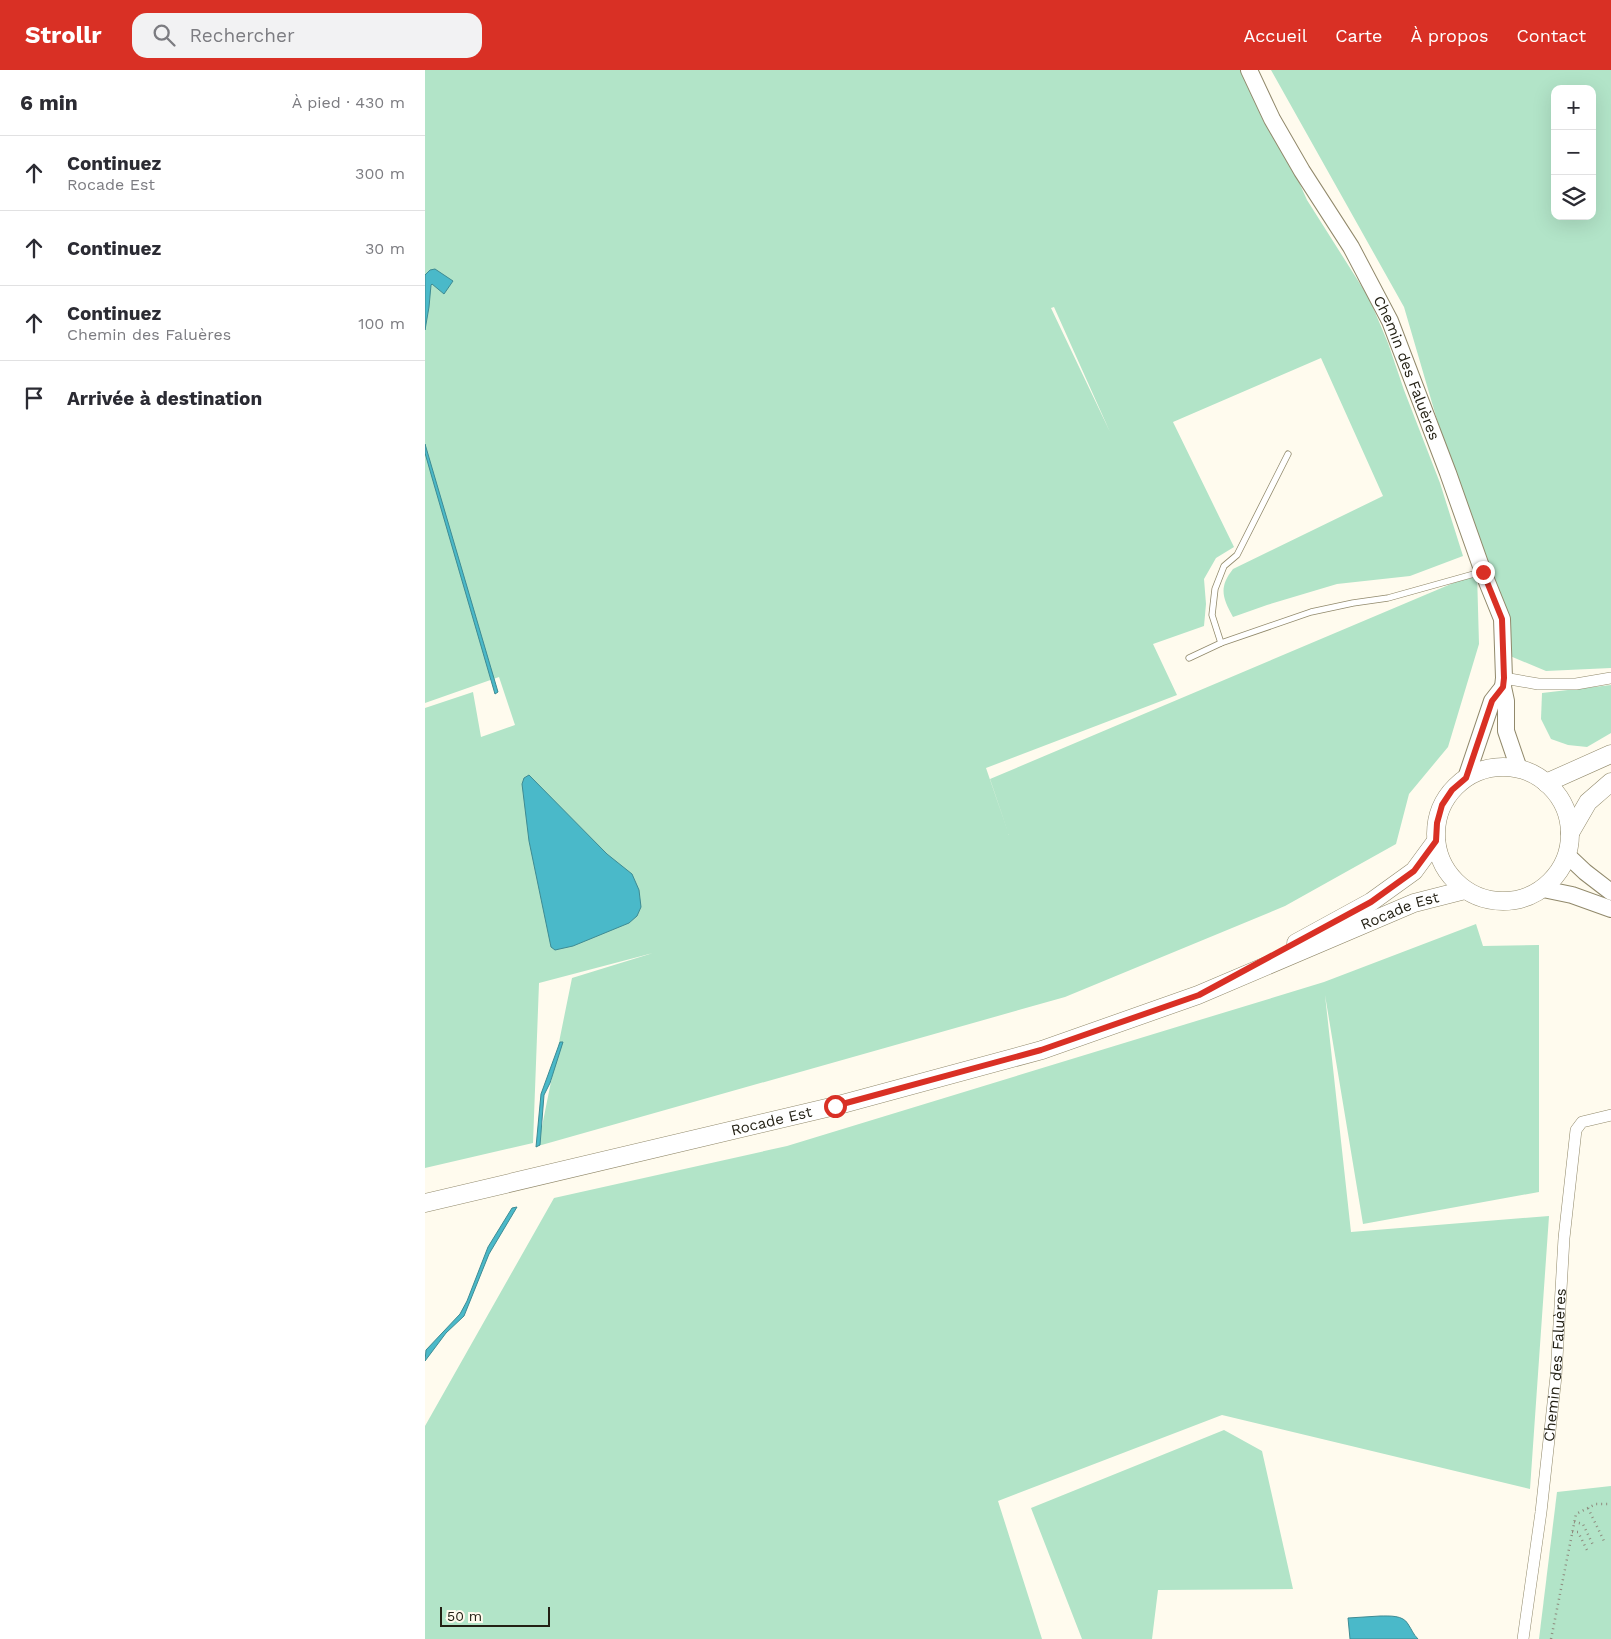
<!DOCTYPE html>
<html lang="fr">
<head>
<meta charset="utf-8">
<style>
  :root { --surface:#fff; --page:#f2f2f3; --text:#2b2b33; --muted:#7c7c81; --line:#e1e1e2; --accent:#d93025 }
  body { margin:0; font-family:"Work Sans",sans-serif; background:var(--page); color:var(--text) }
  .controls { position:absolute; right:15px; top:15px; display:grid; overflow:hidden; border-radius:10px; box-shadow:0 5px 20px #0002 }
  .controls button { width:45px; height:45px; display:grid; place-items:center; padding:0; border:0; border-bottom:1px solid var(--line); background:var(--surface); color:var(--text); font:25px sans-serif }
  .scale { position:absolute; left:15px; bottom:12px; width:110px; box-sizing:border-box; padding-left:5px; border:2px solid #232014; border-top:0; font-size:14px; line-height:18px; white-space:nowrap; color:#232014; -webkit-text-stroke:4px #fffbee; paint-order:stroke }
  .stop { position:absolute; width:15px; height:15px; margin:-11px; border:4px solid #d93025; border-radius:50%; background:#fff }
  .stop.end { background:#d93025; border-color:#fff; box-shadow:0 1px 5px #0008 }
  .list { margin:0; padding:0; list-style:none }
  h2 { display:flex; justify-content:space-between; align-items:center; height:65px; margin:0; padding:0 20px; font-size:21px }
  h2 small { font-size:16px; font-weight:400; color:var(--muted) }
  .list li { display:grid; grid-template-columns:32px 1fr auto; gap:15px; align-items:center; box-sizing:border-box; height:75px; padding:0 20px; border-top:1px solid var(--line) }
  .list b { display:block; font-size:19px; white-space:nowrap }
  .list p { margin:0; font-size:16px; white-space:nowrap; color:var(--muted) }
  .list em { font-size:16px; font-style:normal; color:var(--muted) }
  .icon { flex:none; width:28px; height:28px; fill:none; stroke:currentColor; stroke-width:2; stroke-linecap:round; stroke-linejoin:round }
  .map { position:relative; flex:none; width:1186px; height:1569px; overflow:hidden }
  header { display:flex; align-items:center; gap:30px; box-sizing:border-box; height:70px; padding:0 25px; background:var(--accent); color:#fff }
  header strong { font-size:24px }
  nav { display:flex; gap:28px; margin-inline-start:auto; font-size:18px }
  .search { width:350px; height:45px; background:var(--page); display:flex; align-items:center; gap:12px; box-sizing:border-box; padding:0 18px; border-radius:15px; color:var(--muted); font-size:19px }
  main { display:flex }
  aside { flex:1; background:var(--surface) }
  .map>svg:first-child { display:block }
  .green { fill:#b2e4c8; fill-rule:evenodd }
  .water { fill:#4ab9c9; stroke:#3e8b93 }
  .lines { fill:none; stroke-linecap:round; stroke-linejoin:round }
  .lane-casing { stroke:#91896b; stroke-width:7 }
  .street-casing { stroke:#91896b; stroke-width:12 }
  .secondary-casing { stroke:#91896b; stroke-width:18 }
  .primary-casing { stroke:#91896b; stroke-width:19 }
  .path { stroke:#8f8c7f; stroke-width:2.5; stroke-dasharray:1 4; stroke-linecap:butt }
  .lane { stroke:#fff; stroke-width:5.5 }
  .street { stroke:#fff; stroke-width:11 }
  .secondary { stroke:#fff; stroke-width:16 }
  .primary { stroke:#fff; stroke-width:18 }
  .route { stroke:#d93025; stroke-width:6 }
  .labels { text-anchor:middle; stroke-width:4.5; stroke-linejoin:round; paint-order:stroke }
  .street-label { font-size:15px; fill:#232014; stroke:#fffbee }
</style>
</head>
<body>
<header>
<strong>Strollr</strong>
<div class="search"><svg class="icon" aria-label="search" viewBox="0 0 24 24"><circle cx="10" cy="10" r="6"/><path d="M15 15l6 6"/></svg>Rechercher</div>
<nav><a>Accueil</a><a>Carte</a><a>À propos</a><a>Contact</a></nav>
</header>
<main>
<aside>
<h2>6 min<small>À pied · 430 m</small></h2>
<ul class="list">
<li><svg class="icon" aria-label="ahead" viewBox="0 0 24 24"><path d="M12 20V5M6 11l6-6 6 6"/></svg><div><b>Continuez</b><p>Rocade Est</p></div><em>300 m</em></li>
<li><svg class="icon" aria-label="ahead" viewBox="0 0 24 24"><path d="M12 20V5M6 11l6-6 6 6"/></svg><div><b>Continuez</b></div><em>30 m</em></li>
<li><svg class="icon" aria-label="ahead" viewBox="0 0 24 24"><path d="M12 20V5M6 11l6-6 6 6"/></svg><div><b>Continuez</b><p>Chemin des Faluères</p></div><em>100 m</em></li>
<li><svg class="icon" aria-label="arrive" viewBox="0 0 24 24"><path d="M6 21V4h12l-3 4 3 4H6"/></svg><div><b>Arrivée à destination</b></div></li>
</ul>
</aside>
<div class="map">
<svg width="1186" height="1569" viewBox="0 0 1186 1569">
  <rect width="100%" height="100%" fill="#fffbee"/>
  <g class="green">
    <path d="M0,0h824l58,130 62,98 19,45 16,47 36,93 23,73 -53,20 -73,8 -70,21 -34,12c-10,-19 -15,-29 0,-48l150,-73 -62,-138 -148,64 61,125 -18,11 -12,21 2,25 -2,22 -51,18 24,51 -191,73 23,67 -19,-56 487,-206 2,71 -31,103 -39,47 -13,50 -111,62 -220,91 -527,149 34,-168 81,-25 -114,30 -6,160 -108,25v-460l48,-16 8,45 34,-12 -16,-48 -74,26zM629,237l56,125 -59,-124z"/>
    <path d="M846,0h340v598l-65,3 -43,-18 -30,-110 -69,-236zM1130,19h37v127h-37z"/>
    <polygon points="1186,615 1186,663 1162,677 1143,675 1126,669 1116,649 1117,623"/>
    <polygon points="1051,854 1058,876 1114,875 1114,1122 938,1154 900,925 926,1162 1124,1146 1105,1419 797,1345 573,1431 617,1569 0,1569 0,1356 129,1128 362,1076 899,912"/>
    <polygon points="799,1360 837,1381 868,1519 733,1520 727,1569 657,1569 606,1438"/>
    <polygon points="1186,1416 1186,1569 1114,1569 1132,1422"/>
  </g>
  <g class="water">
    <polygon points="10,199 28,211 19,224 7,214 6,215 4,237 0,260 0,205 5,200"/>
    <polygon points="0,374 73,622 70,624 8,411 0,383"/>
    <polygon points="104,705 182,784 207,804 214,820 216,837 212,846 204,853 148,876 130,880 126,877 104,771 97,714 99,708"/>
    <polygon points="135,972 138,972 125,1013 119,1025 115,1075 111,1077 116,1024"/>
    <polygon points="92,1137 64,1184 39,1246 21,1263 0,1291 1,1280 35,1244 42,1231 63,1177 87,1138"/>
    <path d="M955,1546c10,0 23,-1 28,8 4,6 5,10 10,15h-68l-2,-21z"/>
  </g>
  <g class="lines">
    <defs>
      <g id="lane">
        <polyline points="796,573 787,545 790,519 799,496 812,485 863,384"/>
        <polyline points="764,588 796,573 886,542 928,533 963,528 1056,502"/>
      </g>
      <g id="street">
        <polyline points="1079,608 1113,614 1151,614 1186,608"/>
        <path id="s1" d="M1098,1569l18,-127 15,-136 8,-138 12,-108 6,-8 29,-7"/>
      </g>
      <g id="secondary">
        <path id="s2" d="M824,0l23,49 30,52 49,76 39,74 58,152 35,99 19,47 2,59 -1,9 3,14v30l13,38"/>
        <polyline points="1041,708 1067,631 1078,617"/>
        <polyline points="1142,785 1160,802 1186,822"/>
        <polyline points="1118,819 1147,825 1186,839"/>
      </g>
      <g id="primary">
        <circle cx="1078" cy="764" r="67"/>
        <polyline points="1121,713 1186,684"/>
        <polyline points="1145,763 1163,732 1186,712"/>
        <polyline points="871,873 946,832 989,801 1011,771"/>
        <path id="s3" d="M0,1133l410,-97 207,-56 156,-55 216,-92 51,-13"/>
      </g>
    </defs>
    <use href="#lane" class="lane-casing"/>
    <use href="#street" class="street-casing"/>
    <use href="#secondary" class="secondary-casing"/>
    <use href="#primary" class="primary-casing"/>
    <g class="path">
      <polyline points="1163,1438 1179,1471"/>
      <polyline points="1149,1452 1158,1454 1169,1477"/>
      <polyline points="1147,1462 1153,1462 1162,1480"/>
      <polyline points="1126,1569 1151,1444 1171,1434 1186,1434"/>
    </g>
    <use href="#lane" class="lane"/>
    <use href="#street" class="street"/>
    <use href="#secondary" class="secondary"/>
    <use href="#primary" class="primary"/>
  </g>
  <g class="lines">
    <polyline class="route" points="410,1036 616,980 774,925 946,832 989,801 1011,771 1012,753 1017,735 1027,720 1041,708 1067,631 1078,617 1079,608 1077,549 1058,502"/>
  </g>
  <g class="labels">
    <g class="street-label">
      <text dy="5" stroke="none"><textPath href="#s2" startOffset="338">Chemin des Faluères</textPath></text>
      <text dy="5" stroke="none"><textPath href="#s3" startOffset="1020">Rocade Est</textPath></text>
      <text dy="5" stroke="none"><textPath href="#s3" startOffset="356">Rocade Est</textPath></text>
      <text dy="5" stroke="none"><textPath href="#s1" startOffset="276">Chemin des Faluères</textPath></text>
    </g>
  </g>
</svg>
<div class="controls">
<button>+</button>
<button>−</button>
<button><svg class="icon" aria-label="layers" viewBox="0 0 24 24"><path d="M12 4l9 5-9 5-9-5zM3 14l9 5 9-5"/></svg></button>
</div>
<div class="scale">50 m</div>
<div class="stop" style="left:410px;top:1036px"></div>
<div class="stop end" style="left:1058px;top:502px"></div>
</div>
</main>
</body>
</html>
